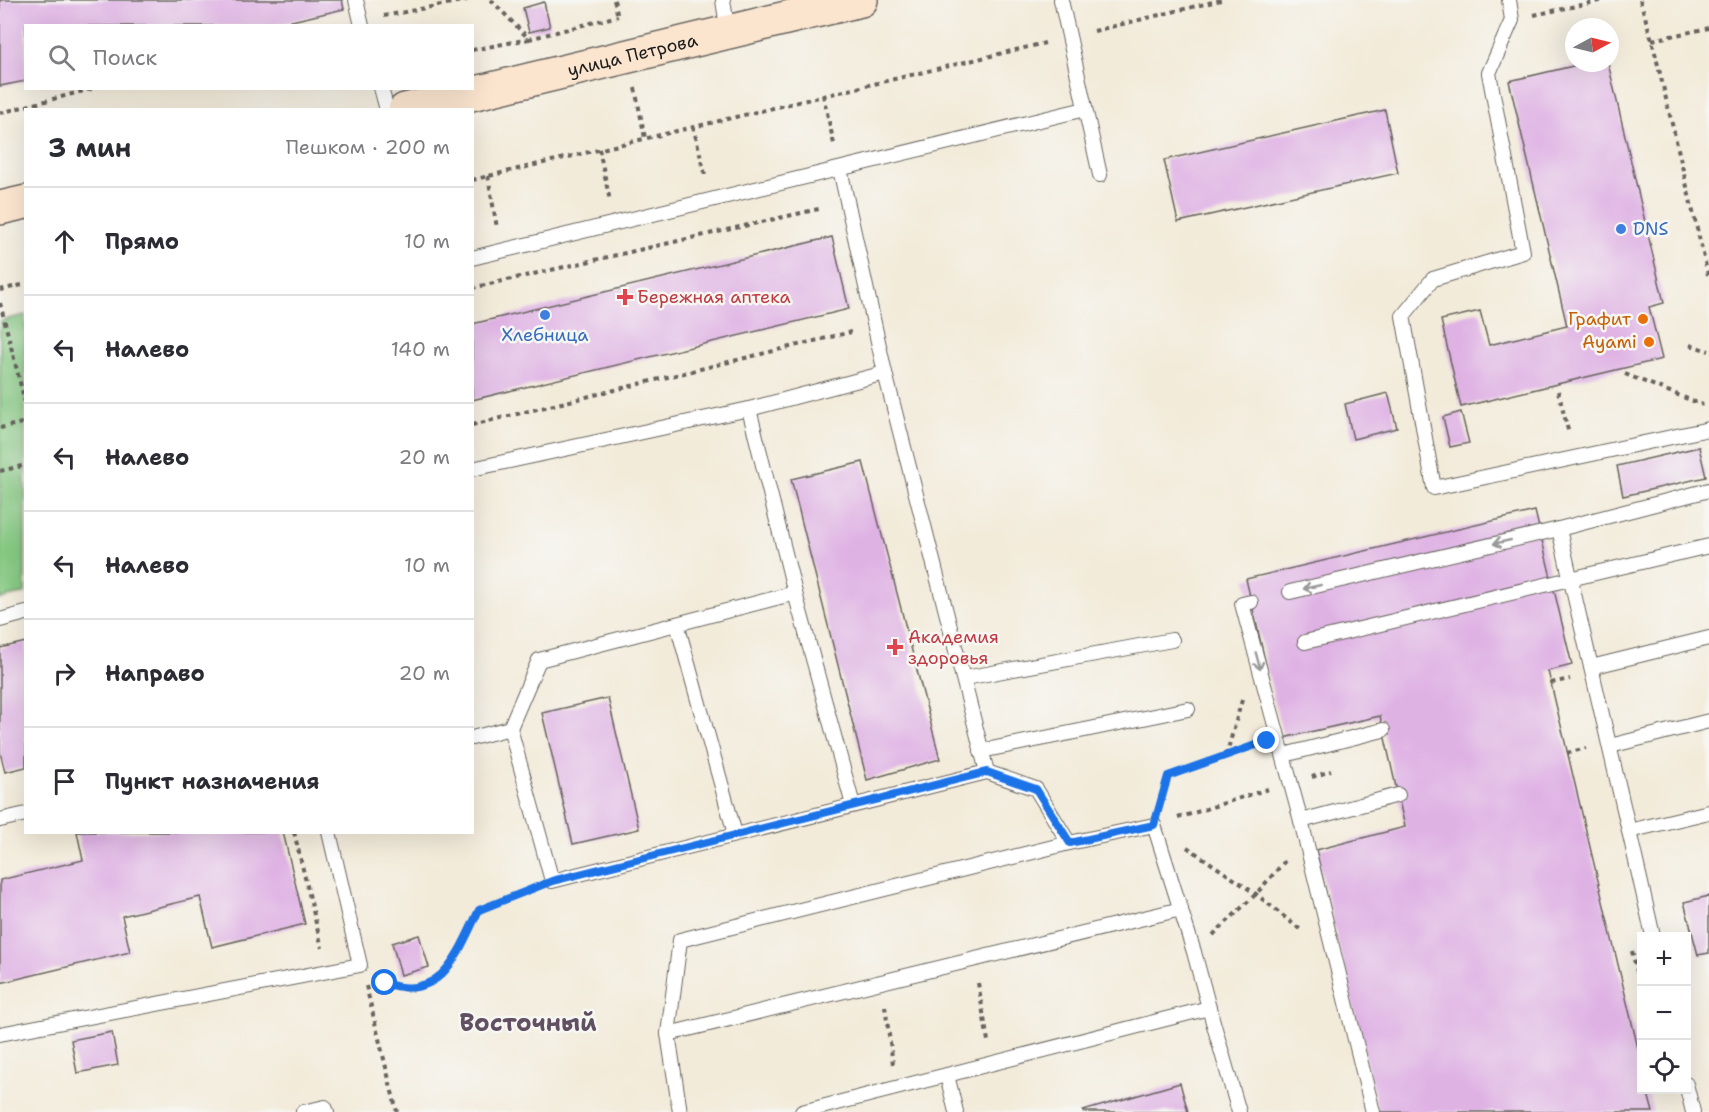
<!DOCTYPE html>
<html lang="ru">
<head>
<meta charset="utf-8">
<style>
  :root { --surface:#fff; --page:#f2f2f3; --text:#2b2b33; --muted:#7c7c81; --line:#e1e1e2 }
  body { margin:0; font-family:"Shantell Sans",sans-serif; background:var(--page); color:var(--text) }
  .controls { position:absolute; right:18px; bottom:18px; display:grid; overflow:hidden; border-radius:0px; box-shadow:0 6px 24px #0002 }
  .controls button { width:54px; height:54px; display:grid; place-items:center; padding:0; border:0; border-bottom:2px solid var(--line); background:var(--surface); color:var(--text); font:30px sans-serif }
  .compass { position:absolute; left:1565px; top:18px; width:54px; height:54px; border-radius:50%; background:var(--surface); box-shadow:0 6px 24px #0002; rotate:83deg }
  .stop { position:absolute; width:18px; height:18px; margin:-14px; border:4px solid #1a73e8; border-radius:50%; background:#fff }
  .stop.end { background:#1a73e8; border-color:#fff; box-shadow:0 2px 6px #0008 }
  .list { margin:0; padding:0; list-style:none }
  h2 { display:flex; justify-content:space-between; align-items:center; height:78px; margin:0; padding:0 24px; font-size:26px }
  h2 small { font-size:20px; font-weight:400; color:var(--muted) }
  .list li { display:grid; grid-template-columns:39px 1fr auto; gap:18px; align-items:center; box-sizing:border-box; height:108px; padding:0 24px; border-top:2px solid var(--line) }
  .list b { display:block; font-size:22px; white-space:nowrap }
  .list em { font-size:20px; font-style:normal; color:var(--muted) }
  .icon { flex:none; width:33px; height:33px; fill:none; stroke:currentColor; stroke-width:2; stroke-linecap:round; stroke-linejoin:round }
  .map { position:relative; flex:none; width:1709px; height:1112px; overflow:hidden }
  .search { position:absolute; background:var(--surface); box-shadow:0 6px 24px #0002; left:24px; top:24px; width:450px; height:66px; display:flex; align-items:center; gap:15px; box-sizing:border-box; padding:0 21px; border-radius:0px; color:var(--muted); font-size:22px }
  .panel { position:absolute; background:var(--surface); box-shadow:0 6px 24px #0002; left:24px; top:108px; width:450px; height:726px; border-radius:0px }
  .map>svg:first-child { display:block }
  .green { fill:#86c983; stroke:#517250; stroke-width:1.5 }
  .building { fill:#dfb2e4 }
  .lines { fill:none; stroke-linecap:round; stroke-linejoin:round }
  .service-casing { stroke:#67645e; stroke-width:16 }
  .secondary-casing { stroke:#67645e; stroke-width:36 }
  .path { stroke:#67645e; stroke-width:4; stroke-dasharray:4.5 4.5; stroke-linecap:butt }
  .service { stroke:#fff; stroke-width:14 }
  .secondary { stroke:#fbe5cf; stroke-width:33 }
  .oneway { stroke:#999 }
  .route { stroke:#1a73e8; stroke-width:8 }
  .shop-dot { fill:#3f7fe0; stroke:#f6f6f2; stroke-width:2 }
  .health-dot { fill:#e0444e; stroke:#f6f6f2; stroke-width:2 }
  .food-dot { fill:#e8710a; stroke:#f6f6f2; stroke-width:2 }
  .labels { text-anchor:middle; stroke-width:5; stroke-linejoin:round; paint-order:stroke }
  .street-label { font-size:18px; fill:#1c1c1c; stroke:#f6f6f2 }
  .shop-label { font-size:18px; fill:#366cbe; stroke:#f6f6f2; text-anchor:start }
  .health-label { font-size:18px; fill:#be3a42; stroke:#f6f6f2; text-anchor:start }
  .food-label { font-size:18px; fill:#c56008; stroke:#f6f6f2; text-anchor:end }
  .district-label { font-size:24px; font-weight:bold; fill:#605062; stroke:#f6f6f2 }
</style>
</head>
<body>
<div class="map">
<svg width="1709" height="1112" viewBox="0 0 1709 1112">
  <rect width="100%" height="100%" fill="#f6f6f2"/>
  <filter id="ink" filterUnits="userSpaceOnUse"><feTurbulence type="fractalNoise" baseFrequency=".0167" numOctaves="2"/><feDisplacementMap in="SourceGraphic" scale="12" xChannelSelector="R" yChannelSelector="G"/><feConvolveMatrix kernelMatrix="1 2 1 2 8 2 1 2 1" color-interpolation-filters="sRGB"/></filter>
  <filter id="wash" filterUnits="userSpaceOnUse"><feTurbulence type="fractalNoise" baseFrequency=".008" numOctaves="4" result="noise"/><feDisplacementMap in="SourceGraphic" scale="24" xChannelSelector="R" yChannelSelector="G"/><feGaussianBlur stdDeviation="1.35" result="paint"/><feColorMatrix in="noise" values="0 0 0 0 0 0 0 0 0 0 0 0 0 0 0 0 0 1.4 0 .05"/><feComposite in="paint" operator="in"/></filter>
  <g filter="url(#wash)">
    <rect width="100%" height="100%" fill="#f3ebda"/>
    <polygon class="green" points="25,315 25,593 0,599 0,321"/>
    <g id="blocks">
      <g class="building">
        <polygon points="0,0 342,0 344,9 270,26 26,26 26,81 0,86"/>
        <polygon points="544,2 550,27 529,32 523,8"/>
        <polygon points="1586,63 1608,63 1664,303 1649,307 1662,359 1461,407 1441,320 1480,311 1489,345 1567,326 1509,81"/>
        <polygon points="1385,110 1398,173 1178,222 1164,160"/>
        <polygon points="832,237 849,309 472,400 472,324"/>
        <polygon points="1388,393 1397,428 1353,439 1345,404"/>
        <polygon points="1461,412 1469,443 1450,447 1443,417"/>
        <polygon points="1699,447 1706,477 1623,496 1617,466"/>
        <polygon points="863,462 940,759 867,780 791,479"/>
        <polygon points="1535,511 1572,665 1548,671 1642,1065 1642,1090 1647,1090 1653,1112 1378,1112 1316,850 1405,827 1380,716 1283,738 1246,579"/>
        <polygon points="26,642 26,767 5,772 0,752 0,648"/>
        <polygon points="608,698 639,829 573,844 542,713"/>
        <polygon points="77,832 283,832 305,924 212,947 200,897 122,916 130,952 0,983 0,880 83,860"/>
        <polygon points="1709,896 1709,953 1698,955 1684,902"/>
        <polygon points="419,935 429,967 401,975 392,943"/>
        <polygon points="112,1032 118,1065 77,1073 71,1040"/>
        <polygon points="1180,1083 1188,1112 1083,1112 1083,1111"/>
      </g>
    </g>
  </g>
  <g filter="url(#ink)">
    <use href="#blocks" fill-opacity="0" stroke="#67645e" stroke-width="1.5"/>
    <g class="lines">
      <defs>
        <g id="service">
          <polyline points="356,0 362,26"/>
          <polyline points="723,0 728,33"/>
          <polyline points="1061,0 1100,175"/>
          <polyline points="1509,0 1512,20 1489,73 1523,252 1433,279 1403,316 1434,488 1709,429"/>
          <polyline points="381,88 387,110"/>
          <polyline points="472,258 1085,109"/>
          <polyline points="472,469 749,409 885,373"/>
          <polyline points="1290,592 1559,529"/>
          <polyline points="795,593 853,805"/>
          <polyline points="1251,602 1242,604 1301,821 1373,1112"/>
          <polyline points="0,620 26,613"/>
          <polyline points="677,624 735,834"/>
          <polyline points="1305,642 1709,546"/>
          <polyline points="1591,667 1709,638"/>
          <polyline points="965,678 1172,640"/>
          <polyline points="510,728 552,881 987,772 885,373 840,169"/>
          <polyline points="472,738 510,728 539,660 795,593 749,409"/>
          <polyline points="1610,746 1709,721"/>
          <polyline points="981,751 1188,709"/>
          <polyline points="1284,755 1383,730"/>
          <polyline points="987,772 1036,789 1069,843 1154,825 1194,952 1209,1008"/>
          <polyline points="0,820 26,814"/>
          <polyline points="1301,821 1398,795"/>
          <polyline points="1629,831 1559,529 1709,490"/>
          <polyline points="1653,936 1629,831 1709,812"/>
          <polyline points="0,1034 360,965 329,832"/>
          <polyline points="668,1034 1181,909"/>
          <polyline points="947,1075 956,1112"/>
          <polyline points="1686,1084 1693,1112"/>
          <polyline points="303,1112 325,1107 327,1112"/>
          <polyline points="680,1112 668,1034 680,940 1069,843"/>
          <polyline points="802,1112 1209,1008 1239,1112"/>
        </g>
        <g id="secondary">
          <path id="s1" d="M405,110l456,-110"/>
          <polyline points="0,208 26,202"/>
        </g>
      </defs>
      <use href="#service" class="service-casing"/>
      <use href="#secondary" class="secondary-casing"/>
      <g class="path">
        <polyline points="491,0 529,39 618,16"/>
        <polyline points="614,0 618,17"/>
        <polyline points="1640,0 1652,40 1709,279"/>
        <polyline points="1534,15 1604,0"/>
        <polyline points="384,16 467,0"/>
        <polyline points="1094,31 1221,0"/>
        <polyline points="1652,40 1709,28"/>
        <polyline points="472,50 529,39"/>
        <polyline points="635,88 645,138"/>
        <polyline points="823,95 834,144"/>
        <polyline points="0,113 95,88"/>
        <polyline points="693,126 706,178"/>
        <polyline points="599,149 610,201"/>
        <polyline points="488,176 497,228"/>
        <polyline points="472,180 1045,43"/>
        <polyline points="472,288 823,208"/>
        <polyline points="0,290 26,284"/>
        <polyline points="0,303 26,406"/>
        <polyline points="1690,345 1709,351"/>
        <polyline points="1625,374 1703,405"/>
        <polyline points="1558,391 1569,434"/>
        <polyline points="472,425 851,332"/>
        <polyline points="0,428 26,422"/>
        <polyline points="0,471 26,465"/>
        <polyline points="1551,683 1570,679"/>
        <polyline points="1567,753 1586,748"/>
        <polyline points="1226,756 1242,700"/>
        <polyline points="1312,777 1331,771"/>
        <polyline points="1160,804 1168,776 1255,746"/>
        <polyline points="1178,818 1268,789"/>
        <polyline points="294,832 322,948"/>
        <polyline points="1187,847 1256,894 1302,931"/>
        <polyline points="1213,935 1256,894 1285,861"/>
        <polyline points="1632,951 1642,992"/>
        <path d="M378,978c53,38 83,-29 101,-68l51,-20"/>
        <polyline points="978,983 988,1041"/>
        <polyline points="366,986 397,1112"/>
        <polyline points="885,1006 893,1064"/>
      </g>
      <use href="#service" class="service"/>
      <use href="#secondary" class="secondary"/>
    </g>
    <defs><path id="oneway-shaft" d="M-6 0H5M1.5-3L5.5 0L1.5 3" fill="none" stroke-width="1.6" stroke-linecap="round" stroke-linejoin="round" transform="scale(1.5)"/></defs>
    <g class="oneway">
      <use href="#oneway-shaft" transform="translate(1502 542) rotate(167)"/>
      <use href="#oneway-shaft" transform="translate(1312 587) rotate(167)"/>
      <use href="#oneway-shaft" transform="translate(1258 661) rotate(75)"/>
    </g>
  </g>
  <g class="lines" filter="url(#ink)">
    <path class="route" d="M385,983c57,20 73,-30 94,-73l73,-29 435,-109 49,17 34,54 84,-18 14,-49 99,-35"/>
  </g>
  <g class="shop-dot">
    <circle cx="1621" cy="229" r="6"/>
    <circle cx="545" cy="315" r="6"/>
  </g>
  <g class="health-dot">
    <path d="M622 288h6v6h6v6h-6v6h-6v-6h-6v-6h6z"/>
    <path d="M892 638h6v6h6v6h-6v6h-6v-6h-6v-6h6z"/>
  </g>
  <g class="food-dot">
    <circle cx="1643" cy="319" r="6"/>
    <circle cx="1649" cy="342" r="6"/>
  </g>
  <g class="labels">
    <g class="street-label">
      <text dy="6" stroke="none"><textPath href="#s1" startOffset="234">улица Петрова</textPath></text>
    </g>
    <g class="shop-label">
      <text x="1633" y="235">DNS</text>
      <text x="545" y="341" text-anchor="middle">Хлебница</text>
    </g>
    <g class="health-label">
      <text x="637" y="303">Бережная аптека</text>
      <text x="908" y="643">Академия<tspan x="908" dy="21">здоровья</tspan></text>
    </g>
    <g class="food-label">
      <text x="1631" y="325">Графит</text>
      <text x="1637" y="348">Ayami</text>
    </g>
    <g class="district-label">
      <text x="528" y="1031">Восточный</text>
    </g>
  </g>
</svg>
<div class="controls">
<button>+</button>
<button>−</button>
<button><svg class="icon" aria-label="locate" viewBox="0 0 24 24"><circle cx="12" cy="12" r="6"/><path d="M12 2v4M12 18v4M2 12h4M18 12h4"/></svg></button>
</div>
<svg class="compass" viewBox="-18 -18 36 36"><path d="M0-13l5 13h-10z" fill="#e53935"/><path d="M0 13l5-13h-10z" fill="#7c7c81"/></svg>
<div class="stop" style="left:385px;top:983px"></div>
<div class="stop end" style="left:1267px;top:741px"></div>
<div class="search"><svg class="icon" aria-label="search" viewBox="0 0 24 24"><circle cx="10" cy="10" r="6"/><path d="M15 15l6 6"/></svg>Поиск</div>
<section class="panel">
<h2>3 мин<small>Пешком · 200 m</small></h2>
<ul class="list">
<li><svg class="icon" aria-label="ahead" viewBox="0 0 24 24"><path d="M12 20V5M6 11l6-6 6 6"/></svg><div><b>Прямо</b></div><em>10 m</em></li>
<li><svg class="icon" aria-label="left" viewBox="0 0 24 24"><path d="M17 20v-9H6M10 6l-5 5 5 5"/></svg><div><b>Налево</b></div><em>140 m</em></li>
<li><svg class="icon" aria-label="left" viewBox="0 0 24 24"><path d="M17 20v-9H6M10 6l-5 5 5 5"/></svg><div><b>Налево</b></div><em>20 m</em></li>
<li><svg class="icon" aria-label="left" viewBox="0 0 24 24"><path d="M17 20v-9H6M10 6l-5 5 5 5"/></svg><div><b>Налево</b></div><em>10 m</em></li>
<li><svg class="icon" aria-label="right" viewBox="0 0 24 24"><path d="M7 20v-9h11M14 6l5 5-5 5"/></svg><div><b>Направо</b></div><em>20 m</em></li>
<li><svg class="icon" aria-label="arrive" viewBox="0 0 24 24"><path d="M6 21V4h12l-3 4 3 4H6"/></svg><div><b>Пункт назначения</b></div></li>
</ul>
</section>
</div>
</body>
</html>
